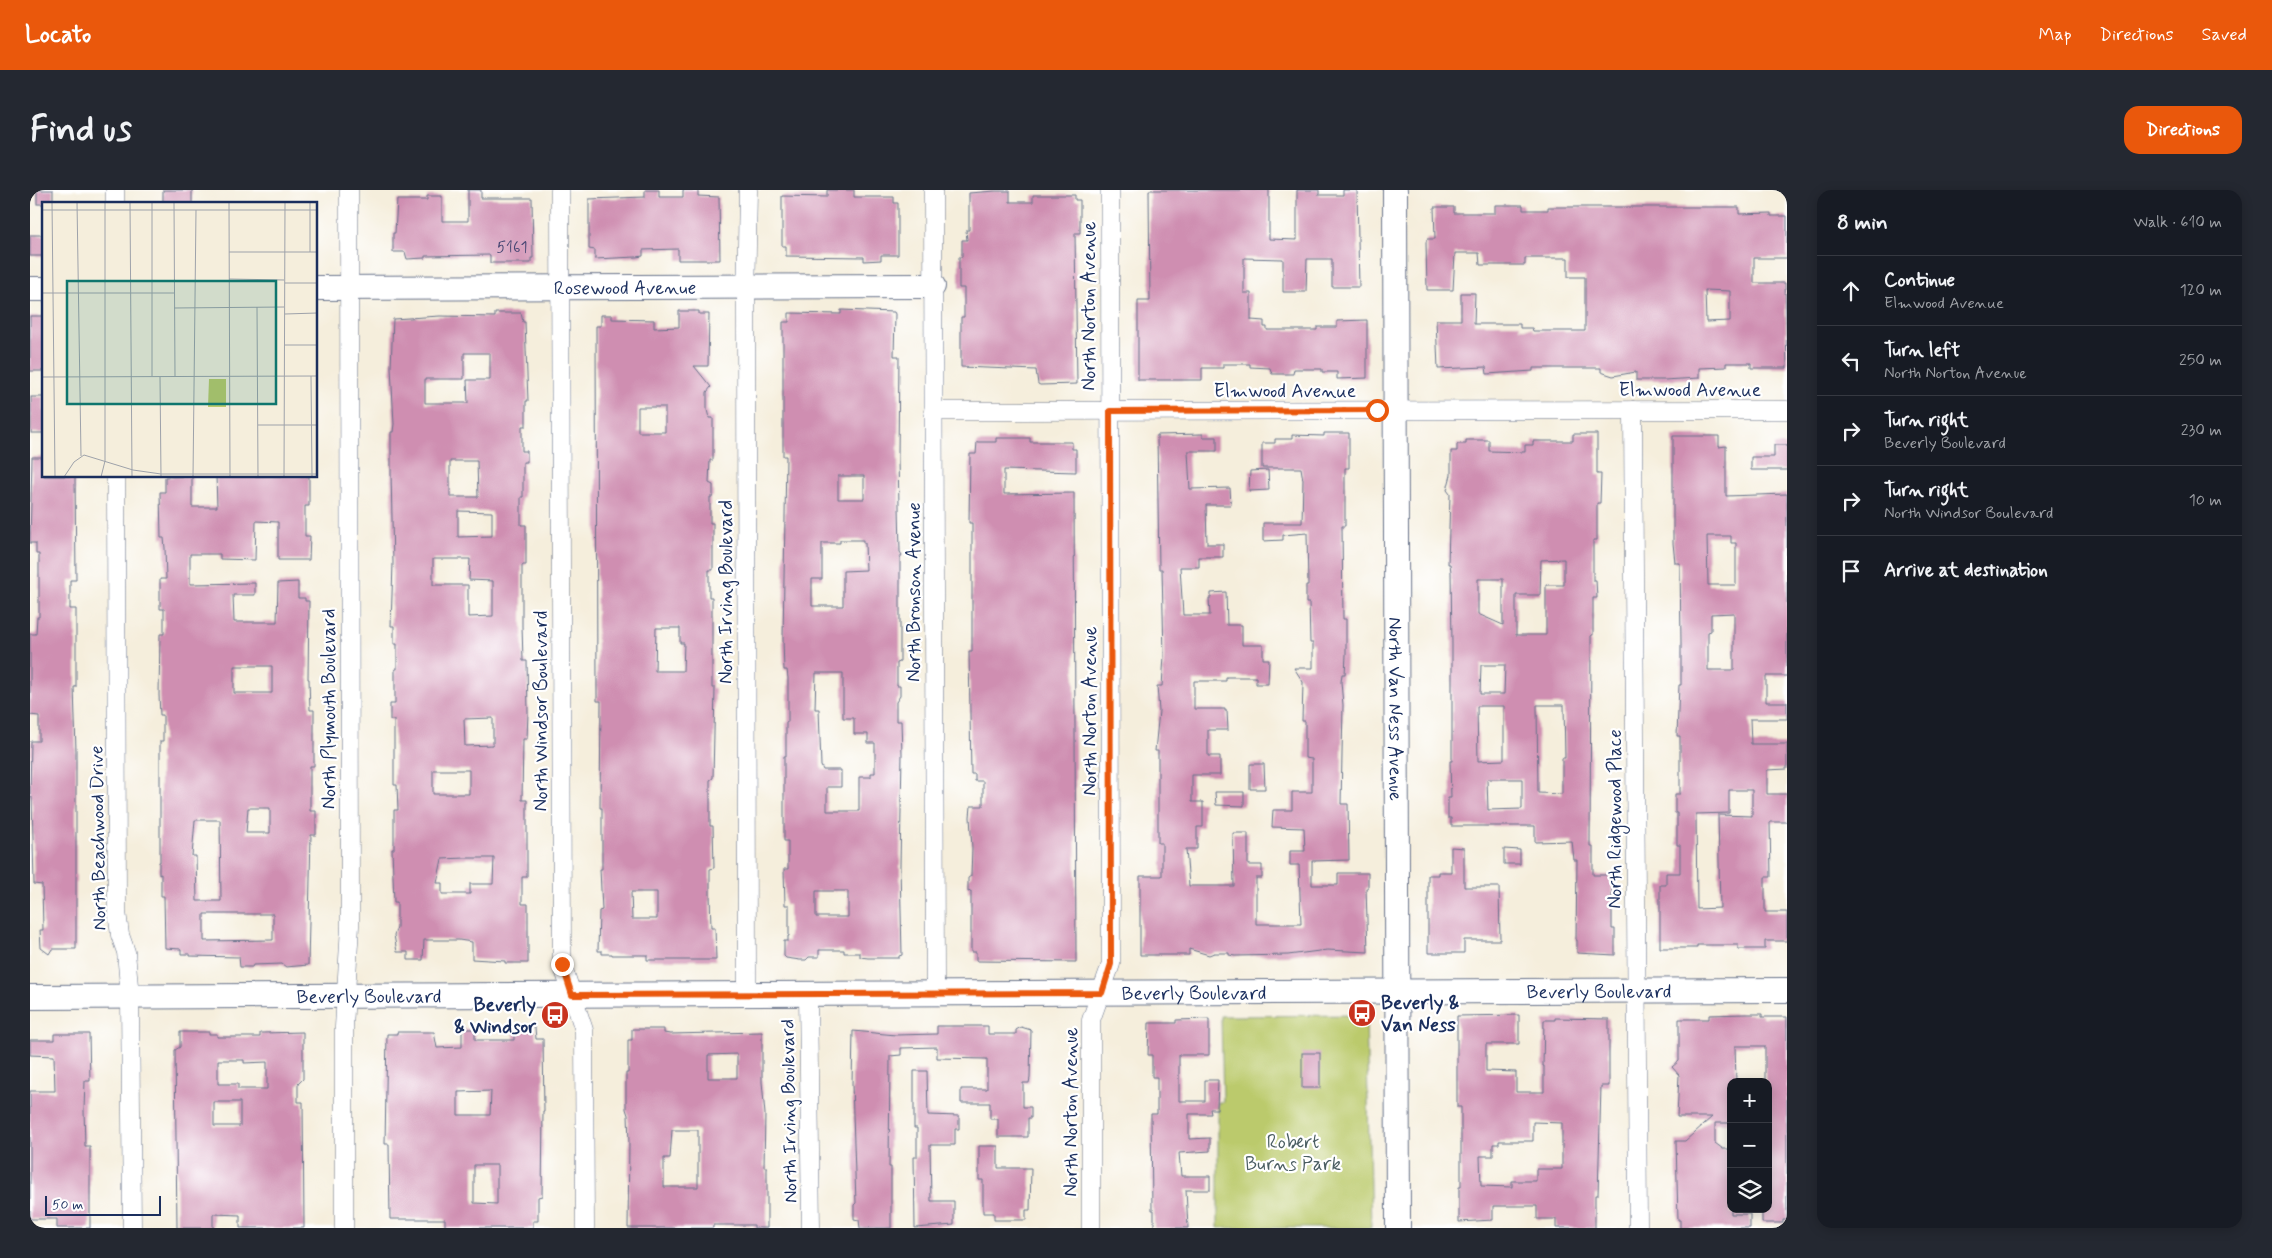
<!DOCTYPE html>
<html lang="en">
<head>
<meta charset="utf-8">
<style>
  :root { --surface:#171b24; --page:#242831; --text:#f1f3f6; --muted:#9ea1a6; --line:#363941; --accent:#ea580c }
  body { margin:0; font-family:Mynerve,sans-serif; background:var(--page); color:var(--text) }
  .controls { position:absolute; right:15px; bottom:15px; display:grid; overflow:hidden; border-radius:10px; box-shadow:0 2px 12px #0003 }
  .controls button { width:45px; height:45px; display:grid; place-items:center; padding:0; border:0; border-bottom:1px solid var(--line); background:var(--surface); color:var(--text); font:25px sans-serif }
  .scale { position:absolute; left:15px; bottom:12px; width:116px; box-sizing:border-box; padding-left:5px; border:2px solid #1b2f5e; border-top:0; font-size:14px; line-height:18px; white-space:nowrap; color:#1b2f5e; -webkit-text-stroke:4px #fff; paint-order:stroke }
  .stop { position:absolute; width:15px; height:15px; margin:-11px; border:4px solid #ea580c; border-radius:50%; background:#fff }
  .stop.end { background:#ea580c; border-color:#fff; box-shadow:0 1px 5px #0008 }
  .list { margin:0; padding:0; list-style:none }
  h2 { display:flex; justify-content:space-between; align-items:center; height:65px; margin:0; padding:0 20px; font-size:21px }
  h2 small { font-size:16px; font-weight:400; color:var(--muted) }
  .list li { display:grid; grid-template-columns:32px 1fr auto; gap:15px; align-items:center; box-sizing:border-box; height:70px; padding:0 20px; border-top:1px solid var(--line) }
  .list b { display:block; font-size:19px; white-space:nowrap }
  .list p { margin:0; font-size:16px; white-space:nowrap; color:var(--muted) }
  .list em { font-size:16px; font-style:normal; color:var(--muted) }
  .icon { flex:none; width:28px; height:28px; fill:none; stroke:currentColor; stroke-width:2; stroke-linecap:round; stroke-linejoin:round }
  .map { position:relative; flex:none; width:1757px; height:1038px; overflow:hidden; border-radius:15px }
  header { display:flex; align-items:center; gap:30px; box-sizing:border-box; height:70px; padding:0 25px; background:var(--accent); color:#fff }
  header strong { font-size:24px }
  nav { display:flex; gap:28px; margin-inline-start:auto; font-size:18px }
  .intro { display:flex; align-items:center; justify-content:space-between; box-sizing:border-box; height:120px; padding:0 30px }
  h1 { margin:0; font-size:35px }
  .button { padding:12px 22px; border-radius:15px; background:var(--accent); color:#fff; font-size:18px; font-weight:700 }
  main { display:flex; gap:30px; padding:0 30px }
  aside { flex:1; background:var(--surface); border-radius:15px; box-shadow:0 2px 12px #0003 }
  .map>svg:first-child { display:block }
  .green { fill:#bbca6c; stroke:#6b7c65 }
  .building { fill:#cf8eb1; fill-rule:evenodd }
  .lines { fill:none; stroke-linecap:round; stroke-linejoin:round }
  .street-casing { stroke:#67728a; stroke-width:19 }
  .secondary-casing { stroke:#67728a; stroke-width:26 }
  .street { stroke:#fff; stroke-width:18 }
  .secondary { stroke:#fff; stroke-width:24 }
  .route { stroke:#ea580c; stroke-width:6 }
  .labels { text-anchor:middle; stroke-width:4.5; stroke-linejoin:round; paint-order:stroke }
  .number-label { font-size:16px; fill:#484773 }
  .street-label { font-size:19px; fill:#1b2f5e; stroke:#fff }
  .poi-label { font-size:19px; font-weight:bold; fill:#1b2f5e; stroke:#fff; text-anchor:start }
  .park-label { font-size:19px; fill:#4b5e62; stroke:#fff }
  .inset-road { fill:none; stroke:#9ea2aa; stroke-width:1 }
  .view { fill:#0f766e; fill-opacity:0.15; stroke:#0f766e; stroke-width:2.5 }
  .inset-edge { fill:none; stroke:#1b2f5e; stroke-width:2.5 }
</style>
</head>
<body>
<header>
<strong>Locato</strong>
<nav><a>Map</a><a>Directions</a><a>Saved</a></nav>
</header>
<div class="intro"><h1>Find us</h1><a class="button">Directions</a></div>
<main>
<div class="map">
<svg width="1757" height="1038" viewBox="0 0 1757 1038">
  <rect width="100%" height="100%" fill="#fff"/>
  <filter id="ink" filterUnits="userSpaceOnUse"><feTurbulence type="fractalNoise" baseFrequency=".02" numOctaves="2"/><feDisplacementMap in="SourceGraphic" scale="10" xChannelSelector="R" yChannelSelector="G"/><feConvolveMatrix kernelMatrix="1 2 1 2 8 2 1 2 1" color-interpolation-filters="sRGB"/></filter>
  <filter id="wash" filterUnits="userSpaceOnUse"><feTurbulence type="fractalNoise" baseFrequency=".0096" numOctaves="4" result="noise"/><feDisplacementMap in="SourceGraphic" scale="20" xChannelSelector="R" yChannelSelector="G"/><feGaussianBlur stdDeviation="1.12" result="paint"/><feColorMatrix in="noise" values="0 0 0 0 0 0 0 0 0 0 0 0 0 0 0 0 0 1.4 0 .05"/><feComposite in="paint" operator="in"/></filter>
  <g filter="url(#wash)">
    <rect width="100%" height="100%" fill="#f5eedc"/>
    <polygon class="green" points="1336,825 1341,1038 1188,1038 1188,912 1193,912 1191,826"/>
    <g id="blocks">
      <g class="building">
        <rect x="7" y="0" width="16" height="14"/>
        <rect x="133" y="0" width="29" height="14"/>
        <polygon points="438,0 451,0 451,8 502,8 503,68 501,68 501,73 460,73 460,65 395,66 395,68 377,69 375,62 363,62 363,43 365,43 367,10 397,10 397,6 412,6 412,31 438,31"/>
        <polygon points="615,0 629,0 629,7 653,7 653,0 668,0 668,6 689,7 690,70 648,70 648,59 613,60 613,66 606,67 565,69 565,60 559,59 559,9 615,7"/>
        <polygon points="797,0 824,0 824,7 864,7 864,13 868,13 868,65 851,65 851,70 834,71 834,67 756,66 756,56 752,56 752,6 797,7"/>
        <polygon points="1119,0 1239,0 1239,49 1267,50 1267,0 1289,0 1289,5 1313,5 1313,0 1327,0 1329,97 1302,97 1302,69 1277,69 1276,102 1253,102 1253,69 1214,68 1214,103 1221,103 1221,130 1234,131 1234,137 1237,137 1237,140 1287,140 1287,137 1307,137 1307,131 1337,130 1337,188 1307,189 1307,182 1292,182 1292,179 1264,179 1263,184 1242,184 1240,178 1220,177 1220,174 1193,174 1193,178 1172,178 1172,190 1108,190 1108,111 1120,111"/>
        <polygon points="965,1 980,1 980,12 1003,12 1003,5 1045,5 1045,10 1050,10 1050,43 1045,43 1047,194 1010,195 1008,194 1006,180 931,177 931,127 934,127 934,98 929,98 929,67 932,67 932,50 937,50 936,40 939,40 939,3"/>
        <path d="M1465,15h28v5h25v-3h191v7l32,-1v3h16v42h-33v25h31l2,85h-36v-5h-25v4l-27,1v10l-35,2h-28v-8l-23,4 -12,-4v-4h-68v3l-46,3 -1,-7 -48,2 -2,-49h25v-27h14l-1,31h46v4h12l1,3h52v-54h-17v-19h-43v7h-45l-1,-12h-24l-2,37h-26l-1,-48 1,-3h8l-1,-32h20v6h41zM1675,100l25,1v30l-24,1z"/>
        <rect x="0" y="45" width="14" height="21"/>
        <path d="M811,120l53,2 1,2 -1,42h5l-1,103 2,93 2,3 -2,3v104l-3,1v23h3v10l-4,6v19h5l1,33 -2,112 2,89 -3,1v2h-31l-8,-1v-4h-16v-3h-25v7h-10l-3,3h-6l-14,-2 -2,-2v-15h4v-5h1v-31h-4l-1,-36h4v-28h-4v-85h2v-34h2v-44l-1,-8h-3l-1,-31 3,-183h-3v-134h6v-9l52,1zM808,286h26v23h-26zM810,350h23v3h2l1,27 -23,1v35h-31v-27h10v-36h18zM786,483h27v45h11v16h14v9h7v30h-4v4h-12v34h-32v-24h14v-17h-18l-2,-4 -2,-57h-4zM786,701h32v26h-32z"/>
        <path d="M649,121h20v3h10l-1,52h-14l17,21 -4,5v18l2,8h4v42h-3l-1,23 4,2v12h-3v26h3v47h-4v27h3v91h3l-2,90 -3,2v46h3l1,42 -4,1v25l1,34h4l1,32h-69v-5h-35v-1h-10v-3h-4l1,-40 3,-1 -2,-41h2v-61h-2l1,-107h-4l-1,-375h5v-11h11v4l42,1v8l25,-1zM608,217h27v25h-27zM626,438h24v15h4l-1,28h-28zM601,702h26v27h-25z"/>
        <path d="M465,123h26l2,9h2l3,79h-2v25h-4v25h5v11h-4v35h-2v28h5v40h-4v61l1,35h4l1,51 -1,27h-4l-1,61h5v77h-5v27h6v59h-23v-2l-33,-2v-17l-13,-2h-35l-1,20h-15v-8h-11l-3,-17 3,-8v-25h-3l-2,-53h2v-39h4l-1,-25h-3v-65h-4v-16h5v-35h2v-25h-3v-18h-3l2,-63 -2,-90v-41h2l1,-8 -3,-57 2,-48 47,-3 55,1zM434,163h26v27h-23l1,23h-43v-24h39zM420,271h27l1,36h-28zM428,321l34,1v24l-34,1zM403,369h37l-1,21 24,1v35l-25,1v-32h-35zM463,528v27l-28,1 -1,-27zM403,580h36v24h-36zM435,668h29l-1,26h-23v10h-28v-11h-5l5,-24z"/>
        <rect x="0" y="126" width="14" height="55"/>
        <rect x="1" y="207" width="13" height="36"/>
        <polygon points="1294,243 1319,243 1319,278 1315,278 1315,336 1312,336 1313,429 1316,429 1316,465 1315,484 1312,484 1311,492 1313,515 1311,614 1318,614 1319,670 1282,671 1282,695 1308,695 1308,683 1338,683 1338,698 1336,698 1338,762 1297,760 1258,765 1205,766 1199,765 1199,763 1184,763 1179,765 1159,759 1159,765 1110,765 1110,686 1132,686 1132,653 1128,653 1128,561 1125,561 1129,521 1127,496 1132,496 1134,466 1132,379 1129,379 1127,245 1173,244 1173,247 1187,247 1187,261 1158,261 1160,299 1200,298 1201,315 1176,315 1177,354 1193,354 1193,367 1169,367 1169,377 1150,377 1153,425 1180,425 1179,408 1181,408 1181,403 1196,402 1197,435 1212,435 1212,455 1233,455 1233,469 1239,469 1238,494 1226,494 1226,487 1196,487 1196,491 1164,491 1164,519 1195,519 1195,521 1197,521 1198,540 1178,540 1178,566 1190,566 1190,585 1162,585 1162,612 1173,612 1173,637 1167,637 1167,659 1156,659 1159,696 1204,696 1203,643 1218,643 1218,675 1232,675 1232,688 1226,688 1226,734 1271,734 1269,675 1260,675 1260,661 1275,661 1274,638 1242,637 1243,620 1262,620 1262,602 1282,602 1282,569 1275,568 1275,531 1272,531 1273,492 1264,478 1283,478 1283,453 1280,453 1279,413 1276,413 1276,395 1278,395 1277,343 1253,345 1253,350 1233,351 1233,333 1272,333 1273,290 1271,278 1232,278 1232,253 1245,253 1245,249 1262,249 1262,245 1294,246"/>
        <path d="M1543,244h24v40h4l-1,29h-3v37h-4v40h3l1,18h-4v37h-2l-1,211h3v29h19v54h3v26l-38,-2v-13h-1l1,-80h-3l-2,-19 -37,1v-16h-84v-8h-3v-20h3l-1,-37h2v-117l-1,-72 -1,-8h-2l2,-70 -3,-4 4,-15v-24h6v-7h9v-4h23v11l36,1v-7h8v-4h40zM1534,369v26h-18v50h-30v-40h24l1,-35zM1448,389h25v46l-25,-11zM1451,475h24l-1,29h-24zM1507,515h27l1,53h-3v36l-24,-1zM1447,516h27v54l-26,1zM1457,589h35v30l-34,1z"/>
        <path d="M1643,246h46v11l7,-1v50l61,-2v182h-21v26h21v17h-37l1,25h36v25l-20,1v24h20v28h-17l1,55h-6v35h22v29h-22v8h-27v-4h-41v3h-37v-63h6v-12h14v-28h-3v-32h-2v-19h5v-58h-3l2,-51h2v-42l-1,-80h-5l-2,-20zM1677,346h24v7h5v42h-28zM1704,423v57h-26v-38l3,-1v-17zM1699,600h23v26l-34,-1 2,93 -23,1 -1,-95 33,-1z"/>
        <polygon points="966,248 1000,248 1000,252 1042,252 1042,259 1046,259 1046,282 974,280 974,304 1044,303 1046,772 946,771 946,762 941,762 941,701 938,702 938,688 941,686 942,658 940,627 941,616 953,616 953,591 945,591 945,584 941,584 939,461 942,461 942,333 939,333 940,264 946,264 947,252 966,252"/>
        <polygon points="1744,255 1757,255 1757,280 1721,280 1721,267 1744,267"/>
        <polygon points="2,267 14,267 14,286 45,286 46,390 40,390 40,419 46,419 46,497 44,497 46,561 46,759 22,759 19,764 11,758 10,740 13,740 12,695 4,694 2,607 0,607 1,551 9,551 9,526 0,525 0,444 6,444 7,427 9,427 9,364 6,364 6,353 0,353"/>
        <polygon points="1238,280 1239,300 1219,301 1220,281"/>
        <path d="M162,286v31h25l-1,-31h93v30h-4v30h5l-1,24h-31v-38l-22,-1 -1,39 -35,-1v-5h-30v30l65,-1v12h-22l1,27h43l1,-39 20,-1v16h7v3h4l-1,78h1l1,31h4v56h-4v45h6v24h-5l-3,130 -22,2 -4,-3 -29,1 -1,2h-12l-1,-10 -49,-1v-2h-9v-5l-16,-1 -1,-52h-3v-22l-2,1v-13h1v-121h3v-26h-3l-1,-20 1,-61h4v-25h-4v-30h6l-1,-31 -1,-10h-3l-1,-46h5v-15zM204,476h38v27h-38zM218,618h22v25h-24zM165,630h25l1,81h-24l-1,-45h-4zM174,724h69v26l-69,1z"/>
        <polygon points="1220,574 1234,574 1235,599 1220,599"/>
        <polygon points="1185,602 1214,602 1214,616 1186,615"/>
        <polygon points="1421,657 1434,658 1434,697 1469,697 1470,750 1434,750 1434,763 1398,763 1398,685 1408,685 1408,682 1421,682"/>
        <polygon points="1474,659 1490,660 1490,674 1474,674"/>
        <polygon points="1715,824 1732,824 1732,827 1757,827 1757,1030 1753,1030 1753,1033 1732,1033 1732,1019 1738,1019 1738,892 1735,892 1735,856 1705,856 1706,892 1701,892 1701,933 1685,933 1685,953 1693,959 1701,959 1701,1024 1720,1024 1720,1038 1650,1038 1650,1030 1648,1030 1646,951 1655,951 1682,927 1647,927 1649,885 1642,877 1649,871 1649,829 1679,829 1679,825"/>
        <path d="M1489,825v29h-33v27l30,1v20h28v-26h-1l1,-46h11v-2l54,1v67h-8l-3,109h-3v33h-39v-9h-19v-13h-44v14l-34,2v-35h2v-80h-4v-91zM1503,932l29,1v46h-26v12h-24v6l-31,-1 -1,-30h13v-12h6v-3h34z"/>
        <polygon points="1179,829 1179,865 1149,865 1149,911 1175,911 1175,890 1188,890 1187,919 1180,919 1181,924 1159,924 1159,949 1180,948 1180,961 1149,963 1151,986 1180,986 1180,1000 1156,1000 1158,1038 1124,1038 1124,1020 1122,1020 1121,924 1127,924 1127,887 1122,887 1122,865 1118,865 1119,833 1146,833 1146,830"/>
        <polygon points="907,836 958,836 958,844 986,844 986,840 991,837 1001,840 1000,888 999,893 993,893 993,917 1001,917 1001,928 998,928 998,947 968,947 968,929 960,929 960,913 931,913 931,899 957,899 957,869 907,868 907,857 871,858 871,865 860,866 859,977 861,977 861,1038 830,1038 829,1030 824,1029 824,1015 826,1013 822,894 823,841 866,845 907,844"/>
        <path d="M484,838h21l1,11h7l1,72h-1l-1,85 -4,1v24h-5v7h-88v-9h-55l-1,-75h-4l2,-110h10v-2h37l3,16 25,-1v-18h13v11h39zM461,901l-1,24h-32v-23zM444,975h23v39l-23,-1z"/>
        <path d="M602,839h32v4l6,1 92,-2v50l3,32 -1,53h3v61h-13v-3h-41v3h-85l1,-85 -1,-28 -2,-6v-36h2v-33h4zM707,864v24h-29v-23zM642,940h26v57h-34v-29h6z"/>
        <path d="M150,842h29v2h8v3h43v-4h3l40,-1v47l-5,5v18h5l1,126h-64v-13l-27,-1v14h-36l-2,-178 5,-3zM188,870h26v3l23,-1v27h-29v-5h-20zM184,912h26v24h-26z"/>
        <polygon points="24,844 59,844 60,891 55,891 54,920 55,956 60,956 60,1038 27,1038 27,1029 0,1029 0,901 25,901 24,866 0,865 0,850 24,850"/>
        <rect x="1272" y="863" width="18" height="35"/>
        <polygon points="884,881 897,881 898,925 929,926 929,939 925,939 925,955 900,955 901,1011 924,1011 924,1035 885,1038 884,967 887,967 887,938 884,938"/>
        <polygon points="949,956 968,956 968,978 1001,978 1000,1020 996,1020 996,1030 964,1030 964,1023 953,1023 953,990 949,990"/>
      </g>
    </g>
  </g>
  <g filter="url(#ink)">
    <use href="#blocks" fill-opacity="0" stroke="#67728a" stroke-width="1"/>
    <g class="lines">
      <defs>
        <g id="street">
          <polyline points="85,0 85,14"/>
          <polyline points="530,0 532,774 554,840 555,1038"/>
          <polyline points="903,0 905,804"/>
          <polyline points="1603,220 1608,1038"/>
          <polyline points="903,221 1757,220"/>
          <polyline points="86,286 87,722 90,745 96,762 100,807 102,1038"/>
          <polyline points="778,804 781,1038"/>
          <polyline points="717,805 716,112 718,0"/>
          <polyline points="314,1038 314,837 320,736 319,0"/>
          <polyline points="1061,1038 1061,830 1081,774 1080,0"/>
        </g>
        <g id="secondary">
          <path id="s1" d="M1365,0l3,1038"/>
          <path id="s2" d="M286,98l617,-2"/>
          <polyline points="0,99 14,99"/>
          <path id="s3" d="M0,807l1757,-7"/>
        </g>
      </defs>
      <use href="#street" class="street-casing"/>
      <use href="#secondary" class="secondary-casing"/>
      <use href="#street" class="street"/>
      <use href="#secondary" class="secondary"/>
    </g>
  </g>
  <g class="lines" filter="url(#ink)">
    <polyline class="route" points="532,774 542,805 1072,803 1081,774 1080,221 1347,220"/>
  </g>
  <defs>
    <symbol id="bus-disc" viewBox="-11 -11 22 22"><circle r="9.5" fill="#c8321e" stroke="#fff"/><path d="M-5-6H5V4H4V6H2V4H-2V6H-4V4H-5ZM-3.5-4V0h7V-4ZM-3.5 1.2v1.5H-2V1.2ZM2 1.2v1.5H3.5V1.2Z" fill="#fff"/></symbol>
  </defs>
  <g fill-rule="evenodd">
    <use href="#bus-disc" x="1316" y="807" width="32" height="32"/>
    <use href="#bus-disc" x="509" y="809" width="32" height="32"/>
  </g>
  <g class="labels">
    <g class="number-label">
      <text x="482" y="62">5161</text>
    </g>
    <g class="street-label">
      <text dy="7" stroke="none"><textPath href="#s2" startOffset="309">Rosewood Avenue</textPath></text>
      <text transform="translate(1058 116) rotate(-90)" y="7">North Norton Avenue</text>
      <text x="1660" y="206">Elmwood Avenue</text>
      <text x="1255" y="207">Elmwood Avenue</text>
      <text transform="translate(695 402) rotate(-90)" y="7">North Irving Boulevard</text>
      <text transform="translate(883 402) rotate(-90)" y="7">North Bronson Avenue</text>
      <text transform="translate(298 519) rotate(-90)" y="7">North Plymouth Boulevard</text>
      <text dy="7" stroke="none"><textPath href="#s1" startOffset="519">North Van Ness Avenue</textPath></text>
      <text transform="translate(510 521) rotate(-90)" y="7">North Windsor Boulevard</text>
      <text transform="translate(1059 521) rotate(-90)" y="7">North Norton Avenue</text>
      <text transform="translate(1584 629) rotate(-90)" y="7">North Ridgewood Place</text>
      <text transform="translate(67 648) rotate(-91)" y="7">North Beachwood Drive</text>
      <text dy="7" stroke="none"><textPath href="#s3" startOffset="1569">Beverly Boulevard</textPath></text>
      <text dy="7" stroke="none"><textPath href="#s3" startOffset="1164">Beverly Boulevard</textPath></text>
      <text dy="7" stroke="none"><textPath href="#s3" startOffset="339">Beverly Boulevard</textPath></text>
      <text transform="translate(758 921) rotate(-91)" y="7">North Irving Boulevard</text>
      <text transform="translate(1040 922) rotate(-90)" y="7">North Norton Avenue</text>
    </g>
    <g class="poi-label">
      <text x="1351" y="819">Beverly &amp;<tspan x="1351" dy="22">Van Ness</tspan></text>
      <text x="506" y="821" text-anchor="end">Beverly<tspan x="506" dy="22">&amp; Windsor</tspan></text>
    </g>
    <g class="park-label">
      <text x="1263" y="958">Robert<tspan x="1263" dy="22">Burns Park</tspan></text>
    </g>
  </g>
  <g transform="translate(12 12)">
    <rect width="275" height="275" fill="#f5eedc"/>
    <path d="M167,177h17v28h-18z" fill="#bbca6c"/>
    <path class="inset-road" d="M10,0l3,275M35,0l4,254M88,0l2,275M110,0v174M132,0l1,175M187,0l1,275M268,0v50M0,8h275M187,50h88M187,77l55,1M243,81h32M0,91h132M215,105l1,170M132,106l110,-1M243,112l32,-1M243,143h32M269,174l1,101M0,175l275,-1M118,175l1,100M216,223h59M22,275l10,-15 10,-7 49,15 28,4h156M59,275l4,-16v-259M151,275l3,-267M242,275l1,-275"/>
    <path class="view" d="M25,79h209v123h-209z"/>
    <rect width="275" height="275" class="inset-edge"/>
  </g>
</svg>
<div class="controls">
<button>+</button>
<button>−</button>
<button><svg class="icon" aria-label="layers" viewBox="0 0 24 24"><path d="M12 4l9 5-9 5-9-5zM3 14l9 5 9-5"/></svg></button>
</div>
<div class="scale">50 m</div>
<div class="stop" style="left:1347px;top:220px"></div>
<div class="stop end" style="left:532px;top:774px"></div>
</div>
<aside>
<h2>8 min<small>Walk · 610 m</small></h2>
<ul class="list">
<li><svg class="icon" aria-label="ahead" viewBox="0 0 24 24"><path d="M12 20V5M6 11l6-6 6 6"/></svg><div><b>Continue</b><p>Elmwood Avenue</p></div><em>120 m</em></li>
<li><svg class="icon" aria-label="left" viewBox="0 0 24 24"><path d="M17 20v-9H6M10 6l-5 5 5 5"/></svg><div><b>Turn left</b><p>North Norton Avenue</p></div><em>250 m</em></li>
<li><svg class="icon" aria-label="right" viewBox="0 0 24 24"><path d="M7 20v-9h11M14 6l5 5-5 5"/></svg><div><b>Turn right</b><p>Beverly Boulevard</p></div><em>230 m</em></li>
<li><svg class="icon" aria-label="right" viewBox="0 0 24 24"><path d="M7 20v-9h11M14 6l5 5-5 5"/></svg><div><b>Turn right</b><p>North Windsor Boulevard</p></div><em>10 m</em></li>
<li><svg class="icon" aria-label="arrive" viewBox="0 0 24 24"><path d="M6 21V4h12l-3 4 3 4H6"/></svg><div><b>Arrive at destination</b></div></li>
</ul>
</aside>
</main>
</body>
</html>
